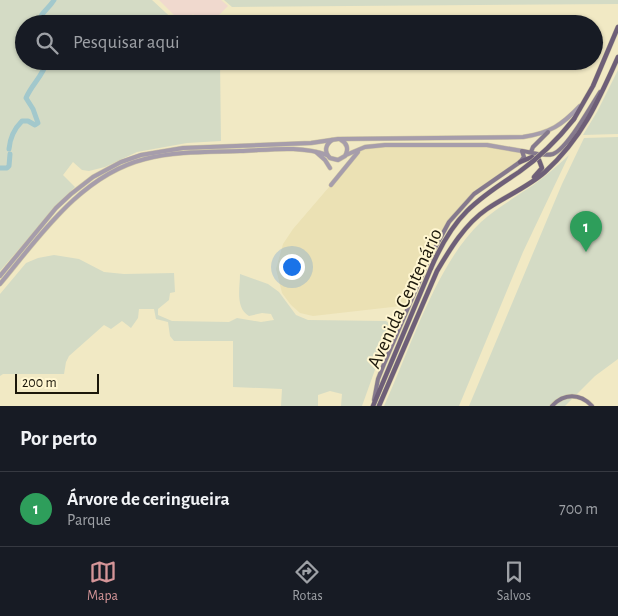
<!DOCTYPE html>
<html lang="pt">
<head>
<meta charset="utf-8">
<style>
  :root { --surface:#171b24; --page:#242831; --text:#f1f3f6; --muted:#9ea1a6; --line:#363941; --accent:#d59598 }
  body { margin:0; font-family:"Alegreya Sans",sans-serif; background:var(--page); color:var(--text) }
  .scale { position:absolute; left:15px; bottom:12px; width:84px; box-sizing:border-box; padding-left:5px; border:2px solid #1b170a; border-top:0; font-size:14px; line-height:18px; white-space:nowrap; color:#1b170a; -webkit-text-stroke:4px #fff6d1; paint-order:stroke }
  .you { position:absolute; left:291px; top:266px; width:18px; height:18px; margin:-12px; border:4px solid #fff; border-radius:50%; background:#1a73e8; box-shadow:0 0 0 8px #1a73e833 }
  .badge { display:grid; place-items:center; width:32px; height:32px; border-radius:50%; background:var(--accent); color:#fff; font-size:16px; font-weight:700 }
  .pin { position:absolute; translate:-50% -41px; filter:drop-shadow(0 1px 2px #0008) }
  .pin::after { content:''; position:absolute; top:26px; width:18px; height:15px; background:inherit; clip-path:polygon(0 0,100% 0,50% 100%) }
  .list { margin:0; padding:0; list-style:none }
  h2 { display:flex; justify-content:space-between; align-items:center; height:65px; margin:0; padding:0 20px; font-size:21px }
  h2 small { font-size:16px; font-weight:400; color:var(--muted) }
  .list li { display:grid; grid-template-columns:32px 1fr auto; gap:15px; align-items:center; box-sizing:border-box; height:75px; padding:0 20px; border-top:1px solid var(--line) }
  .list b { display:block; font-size:19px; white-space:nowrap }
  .list p { margin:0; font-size:16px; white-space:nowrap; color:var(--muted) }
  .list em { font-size:16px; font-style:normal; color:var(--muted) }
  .icon { flex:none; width:28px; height:28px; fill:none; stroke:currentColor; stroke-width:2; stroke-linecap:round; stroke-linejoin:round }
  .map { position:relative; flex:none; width:618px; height:406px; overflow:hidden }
  .search { position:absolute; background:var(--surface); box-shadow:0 1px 4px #0004; left:15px; right:15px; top:15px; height:55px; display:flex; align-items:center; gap:12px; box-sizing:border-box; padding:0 18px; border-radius:28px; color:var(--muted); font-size:19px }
  .sheet { height:140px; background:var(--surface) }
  nav { display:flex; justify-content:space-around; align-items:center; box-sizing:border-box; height:70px; border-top:1px solid var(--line); background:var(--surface); font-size:14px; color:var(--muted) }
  nav a { display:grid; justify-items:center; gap:2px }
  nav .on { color:var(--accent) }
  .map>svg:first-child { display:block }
  .built { fill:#ebe1b4 }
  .industrial { fill:#f0d9ce }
  .green { fill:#d4dbc5 }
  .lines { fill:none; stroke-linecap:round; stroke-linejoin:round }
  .river { stroke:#a2c8cc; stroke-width:5 }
  .tertiary-casing { stroke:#cfc7a6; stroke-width:5 }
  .secondary-casing { stroke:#cfc7a6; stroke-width:5 }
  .primary-casing { stroke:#cfc7a6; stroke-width:5.5 }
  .tertiary { stroke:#a69dab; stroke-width:4 }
  .secondary { stroke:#85798d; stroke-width:4 }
  .primary { stroke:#6e5f78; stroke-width:4.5 }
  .primary-bridge-casing { stroke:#cfc7a6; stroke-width:5.5; stroke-linecap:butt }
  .primary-bridge { stroke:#6e5f78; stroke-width:4.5 }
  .labels { text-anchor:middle; stroke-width:4; stroke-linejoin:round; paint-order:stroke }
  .street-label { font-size:20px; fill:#1b170a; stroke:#fff6d1 }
</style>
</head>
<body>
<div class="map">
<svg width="618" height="406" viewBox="0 0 618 406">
  <rect width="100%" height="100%" fill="#f1e9c4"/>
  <polygon class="built" points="488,144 517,149 521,151 523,157 521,160 482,189 458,210 441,235 410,305 313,316 300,313 291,305 282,293 276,269 283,244 293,229 359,152 370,146"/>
  <polygon class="industrial" points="159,0 221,0 228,6 210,24 203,24 193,14 183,24"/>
  <g class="green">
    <polygon points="0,0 152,0 178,24 24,24 24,61 220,61 221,141 187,143 137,152 105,167 89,171 82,170 73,162 63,175 75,187 56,206 0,271"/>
    <polygon points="224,0 618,0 618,4 232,7"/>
    <polygon points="618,70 618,134 583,135 597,112"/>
    <polygon points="618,137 618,359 595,376 565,406 469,406 562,184 584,138"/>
    <path d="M569,155l-46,97 -64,154h-75c26,-56 52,-142 97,-184 12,-11 27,-20 40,-29 18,-11 33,-24 48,-38z"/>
    <path d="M54,255l25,4 25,13 20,2 50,-1 1,19 -5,1 -1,7 -11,9v6l14,6 57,1 8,-4 24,4 13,-2 -3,-6 -9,-1 -13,3c-14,-8 -9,-28 -9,-42l28,10 11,8 17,23 12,5 78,1 5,4 -29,81h-21l1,-12 -12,-3 -12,4v11h-37l1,-17 -49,-2v-46h-59l-4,-5 -2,-14 -12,-3 -2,-10h-15l-1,9 -7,10 -9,-7 -11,8 -7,-4 -35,31 -3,6 -2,12h-61l-3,2v-82l26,-31 12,-5z"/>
  </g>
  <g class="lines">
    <g class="river">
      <path d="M38,24c3,-13 10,-14 16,-24"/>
      <path d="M9,149c1,-12 5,-20 13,-28h6l7,4 3,-2 -5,-14 -7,-11c6,-14 17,-22 21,-37"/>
      <polyline points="0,168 7,168 9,166 10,154"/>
    </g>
    <defs>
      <g id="tertiary">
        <path d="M332,140c-7,5 -8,12 -2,18l8,2 7,-4c4,-7 2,-13 -4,-16"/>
        <polyline points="316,152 325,160 330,168"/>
        <polyline points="346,155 365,147 385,145 487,145 522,151"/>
        <polyline points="331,185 358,152"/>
        <path d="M0,276l56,-68 15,-14 22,-17 28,-15 20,-7 42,-7 128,-5 27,-4 185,-2c27,-4 39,-12 57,-31"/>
        <path d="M0,284c40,-48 81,-109 145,-125 30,-8 64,-7 95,-8 29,-1 60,-6 87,4"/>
      </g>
      <g id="secondary">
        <polyline points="531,152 533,147 548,132"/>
        <path d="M374,400l4,-21 6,-15 44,-103 21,-39 25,-28 46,-32 4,-5 -2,-6c10,1 21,6 31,3 14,-5 38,-48 47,-62"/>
        <path d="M552,406c12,-13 28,-13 40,0"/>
      </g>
      <g id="primary">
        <polyline points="574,119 593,86 618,27"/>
        <polyline points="520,162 532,157 539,160 542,168 534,177"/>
        <polyline points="373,406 431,268"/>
        <path d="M379,406l58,-135c13,-22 28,-47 50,-62 19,-13 41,-22 58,-37 37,-34 53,-70 73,-115"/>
      </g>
    </defs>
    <use href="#tertiary" class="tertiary-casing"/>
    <use href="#secondary" class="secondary-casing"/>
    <use href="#primary" class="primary-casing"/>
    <use href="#tertiary" class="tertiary"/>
    <use href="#secondary" class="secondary"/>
    <use href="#primary" class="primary"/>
    <defs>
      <path id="primary-bridge" d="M431,268c9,-21 20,-41 36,-57 16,-16 34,-27 52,-39 21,-15 39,-33 55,-53"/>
    </defs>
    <use href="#primary-bridge" class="primary-bridge-casing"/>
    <use href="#primary-bridge" class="primary-bridge"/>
  </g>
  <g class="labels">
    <g class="street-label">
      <text transform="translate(404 298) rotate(-65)" y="7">Avenida Centenário</text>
    </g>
  </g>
</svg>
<div class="scale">200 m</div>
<div class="you"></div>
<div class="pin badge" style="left:586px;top:252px;background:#2e9e5b">1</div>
<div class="search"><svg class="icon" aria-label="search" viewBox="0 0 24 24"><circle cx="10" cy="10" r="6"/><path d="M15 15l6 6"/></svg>Pesquisar aqui</div>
</div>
<section class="sheet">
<h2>Por perto<small></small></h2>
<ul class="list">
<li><span class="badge" style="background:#2e9e5b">1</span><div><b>Árvore de ceringueira</b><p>Parque</p></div><em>700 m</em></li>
</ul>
</section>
<nav>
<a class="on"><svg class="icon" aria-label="map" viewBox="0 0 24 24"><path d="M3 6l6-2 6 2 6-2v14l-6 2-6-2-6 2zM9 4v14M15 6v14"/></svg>Mapa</a>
<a><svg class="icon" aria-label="directions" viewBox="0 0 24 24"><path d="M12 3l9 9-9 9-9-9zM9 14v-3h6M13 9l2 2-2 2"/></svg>Rotas</a>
<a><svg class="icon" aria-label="saved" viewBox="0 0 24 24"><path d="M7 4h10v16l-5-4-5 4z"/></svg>Salvos</a>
</nav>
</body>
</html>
